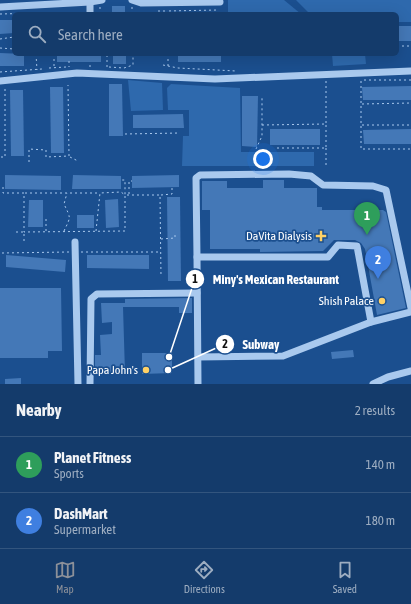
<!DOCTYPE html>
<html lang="en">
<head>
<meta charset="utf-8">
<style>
  :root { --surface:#143b6b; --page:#1d4271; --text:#f1f3f6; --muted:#9dadc1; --line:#33557e; --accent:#8c9099 }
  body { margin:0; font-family:"Asap Condensed",sans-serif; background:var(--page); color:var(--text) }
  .you { position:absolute; left:263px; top:159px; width:14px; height:14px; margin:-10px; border:3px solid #fff; border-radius:50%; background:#1a73e8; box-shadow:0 0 0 6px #1a73e833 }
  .badge { display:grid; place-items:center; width:26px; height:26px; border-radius:50%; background:var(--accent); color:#fff; font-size:13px; font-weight:700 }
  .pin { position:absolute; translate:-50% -33px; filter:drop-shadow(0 1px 2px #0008) }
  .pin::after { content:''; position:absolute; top:21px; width:14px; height:12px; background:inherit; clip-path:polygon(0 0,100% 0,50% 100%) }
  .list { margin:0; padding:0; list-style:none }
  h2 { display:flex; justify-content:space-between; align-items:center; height:52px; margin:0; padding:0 16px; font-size:17px }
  h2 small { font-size:13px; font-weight:400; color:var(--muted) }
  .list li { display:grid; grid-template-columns:26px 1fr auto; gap:12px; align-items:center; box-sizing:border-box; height:56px; padding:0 16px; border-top:1px solid var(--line) }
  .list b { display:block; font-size:15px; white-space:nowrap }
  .list p { margin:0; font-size:13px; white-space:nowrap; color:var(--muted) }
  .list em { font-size:13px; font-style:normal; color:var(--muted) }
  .icon { flex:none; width:22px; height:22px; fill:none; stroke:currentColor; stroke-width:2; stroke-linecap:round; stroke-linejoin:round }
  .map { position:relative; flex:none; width:411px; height:384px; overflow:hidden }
  .search { position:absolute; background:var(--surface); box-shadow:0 4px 16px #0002; left:12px; right:12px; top:12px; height:44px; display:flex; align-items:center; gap:10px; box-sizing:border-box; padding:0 14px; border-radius:6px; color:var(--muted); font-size:15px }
  .sheet { height:164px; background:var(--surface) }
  nav { display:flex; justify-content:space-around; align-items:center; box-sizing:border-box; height:56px; border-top:1px solid var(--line); background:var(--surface); font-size:11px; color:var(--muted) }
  nav a { display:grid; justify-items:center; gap:2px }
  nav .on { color:var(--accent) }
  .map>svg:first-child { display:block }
  .green { fill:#2e69ad }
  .building { fill:#4478b7 }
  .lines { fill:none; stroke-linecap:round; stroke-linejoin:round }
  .path { stroke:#a9c9ee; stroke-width:1; stroke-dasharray:2 3; stroke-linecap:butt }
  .minor { stroke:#a9c9ee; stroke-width:7 }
  .poi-dot { fill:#ffd166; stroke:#1b4f8f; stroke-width:1.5 }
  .labels { text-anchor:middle; stroke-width:3.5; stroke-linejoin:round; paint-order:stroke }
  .poi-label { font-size:12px; fill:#fff; stroke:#1b4f8f; text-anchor:end }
  .leader { fill:none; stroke:#fff; stroke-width:1.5 }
  .callout-dot { fill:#fff; stroke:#1b4f8f; stroke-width:1.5 }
  .mark-label { font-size:12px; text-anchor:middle; font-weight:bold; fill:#111 }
  .callout-label { font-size:13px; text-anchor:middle; font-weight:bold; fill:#fff; stroke:#1b4f8f; stroke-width:3.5; stroke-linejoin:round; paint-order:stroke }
</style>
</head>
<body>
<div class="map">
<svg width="411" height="384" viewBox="0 0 411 384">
  <rect width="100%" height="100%" fill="#1b4f8f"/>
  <g class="green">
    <polygon points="228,0 284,0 301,14 233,14 228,12"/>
    <polygon points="296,0 411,0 411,22 397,22 397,14 310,14"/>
    <polygon points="332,54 365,54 366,64 333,66"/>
    <polygon points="128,80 162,83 163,110 131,111"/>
    <polygon points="171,84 240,88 241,152 314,152 314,166 182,166 183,136 189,136 189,110 168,110 167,88"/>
  </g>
  <g class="building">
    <rect x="112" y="6" width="13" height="8"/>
    <polygon points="0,20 14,20 14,33 0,34"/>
    <rect x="397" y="26" width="14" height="15"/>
    <polygon points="0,53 24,54 24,66 0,66"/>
    <rect x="57" y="54" width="44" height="8"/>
    <rect x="113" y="54" width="13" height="10"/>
    <rect x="178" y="54" width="43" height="8"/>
    <polygon points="109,84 122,84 123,136 109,136"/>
    <polygon points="411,86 411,100 363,100 362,87"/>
    <polygon points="50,87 63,87 64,153 51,153"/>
    <polygon points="10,90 23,90 24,156 11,156"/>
    <polygon points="242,96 258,96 257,147 242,146"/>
    <polygon points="183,114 184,128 133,128 133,115"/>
    <rect x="270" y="129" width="50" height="16"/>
    <polygon points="411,129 411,144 364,144 363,130"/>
    <polygon points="5,175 61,176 61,190 5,189"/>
    <polygon points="73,175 121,176 121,189 72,189"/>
    <polygon points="179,175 179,187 132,188 132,176"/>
    <polygon points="263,180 284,180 284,188 317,188 317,207 322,207 322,210 383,210 386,212 406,308 377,315 365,249 361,243 355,240 334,240 323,251 260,252 260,249 210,249 210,210 202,210 202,181 227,181 227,188 263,188"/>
    <polygon points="167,197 180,197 181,281 168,281"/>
    <polygon points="118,199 119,227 106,228 105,200"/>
    <polygon points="29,200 43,200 43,227 28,227"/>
    <rect x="77" y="215" width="17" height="13"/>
    <polygon points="6,255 66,260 65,272 6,267"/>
    <polygon points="87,255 149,255 149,269 87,268"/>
    <polygon points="0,288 61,288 62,351 48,351 48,358 0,358"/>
    <polygon points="192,298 192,313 179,313 179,307 123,307 125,373 95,374 95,355 101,355 100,335 112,334 112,322 102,323 101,303 125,303 125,299"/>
    <polygon points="353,350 354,357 332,359 331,352"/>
    <polygon points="142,353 172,353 172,373 142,374"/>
    <polygon points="21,378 21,384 5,384 5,379"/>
  </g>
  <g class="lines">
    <g class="path">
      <polyline points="100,7 100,14"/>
      <polyline points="132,7 132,14"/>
      <polyline points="158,11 167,11"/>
      <polyline points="0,14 43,13"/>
      <polyline points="167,14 167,11 218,10"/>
      <polyline points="0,39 14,37"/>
      <polyline points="397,46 411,46"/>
      <polyline points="0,48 14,49"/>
      <polyline points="36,54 37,70"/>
      <polyline points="54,54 54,68"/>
      <polyline points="168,54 168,69"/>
      <polyline points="279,56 279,54"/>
      <polyline points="69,61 69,67"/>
      <polyline points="163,65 178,68 236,71"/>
      <polyline points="90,67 90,62"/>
      <polyline points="107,67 107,54"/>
      <polyline points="109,67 124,68 133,65 133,54"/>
      <polyline points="49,68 66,67"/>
      <polyline points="0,72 42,69"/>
      <polyline points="364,80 411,80"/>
      <polyline points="361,81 361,149 411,149"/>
      <polyline points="362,104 411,103"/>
      <polyline points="326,123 326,81"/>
      <polyline points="262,125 326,124 326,148 277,148"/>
      <polyline points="362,125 411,125"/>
      <polyline points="125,134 180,133"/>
      <polyline points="326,148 326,165"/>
      <polyline points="256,149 262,136 262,98"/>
      <polyline points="1,157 5,157 5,89"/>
      <polyline points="70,157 78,161"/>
      <polyline points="29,162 29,149 46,150 46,157 69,156 68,85"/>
      <polyline points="3,187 3,193 24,193 24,232 125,231 125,195 160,195 161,277"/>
      <polyline points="25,193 100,193"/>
      <polyline points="129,194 129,181 132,181"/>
      <polyline points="161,195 172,194 172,187"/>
      <polyline points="46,231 46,218"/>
      <path d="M64,231c7,-15 7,-12 0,-27l3,-11"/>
      <polyline points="96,231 100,193 121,192 125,195 125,180 121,180"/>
      <polyline points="16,232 24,232 24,242"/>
      <polyline points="161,239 175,238 175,234"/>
      <polyline points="81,252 160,252"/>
      <polyline points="2,253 69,252"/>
    </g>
    <g class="minor">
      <polyline points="132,0 141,3 220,2"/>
      <polyline points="90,2 90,14"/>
      <polyline points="0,7 90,2 102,0"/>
      <polyline points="0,81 77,73 215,79 411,71"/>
      <polyline points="75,242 78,384"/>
      <polyline points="197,257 196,178 200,175 289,174 311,176 323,185 373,186 386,190 411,308"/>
      <polyline points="371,322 411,312"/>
      <polyline points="198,357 283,356 371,322 357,246 338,245 328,257 197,257 198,384"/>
      <polyline points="90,384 91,299 97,294 197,293"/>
      <polyline points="373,384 388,377 411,371"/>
    </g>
  </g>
  <g class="poi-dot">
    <path d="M319 230h4v4h4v4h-4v4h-4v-4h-4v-4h4z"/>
    <circle cx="382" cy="301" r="4"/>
    <circle cx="146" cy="370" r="4"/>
  </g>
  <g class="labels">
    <g class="poi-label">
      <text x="312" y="240">DaVita Dialysis</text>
      <text x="374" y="305">Shish Palace</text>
      <text x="138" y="374">Papa John's</text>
    </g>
  </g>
  <path class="leader" d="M169 357L195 279M168 370L225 344"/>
  <g class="callout-dot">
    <circle cx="169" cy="357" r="4"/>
    <circle cx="168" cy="370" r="4"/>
    <circle cx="195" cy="279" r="10"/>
    <circle cx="225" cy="344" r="10"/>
  </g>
  <g class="mark-label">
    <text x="195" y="283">1</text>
    <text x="225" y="348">2</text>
  </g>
  <g class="callout-label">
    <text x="276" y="284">Miny's Mexican Restaurant</text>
    <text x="261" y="349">Subway</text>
  </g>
</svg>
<div class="you"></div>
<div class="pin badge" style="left:367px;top:235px;background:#2e9e5b">1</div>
<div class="pin badge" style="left:378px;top:279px;background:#3f7fe0">2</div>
<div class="search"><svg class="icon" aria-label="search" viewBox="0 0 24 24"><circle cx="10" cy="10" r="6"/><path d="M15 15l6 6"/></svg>Search here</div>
</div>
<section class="sheet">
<h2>Nearby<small>2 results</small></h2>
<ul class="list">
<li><span class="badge" style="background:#2e9e5b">1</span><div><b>Planet Fitness</b><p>Sports</p></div><em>140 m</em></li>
<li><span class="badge" style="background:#3f7fe0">2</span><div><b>DashMart</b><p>Supermarket</p></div><em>180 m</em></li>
</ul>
</section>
<nav>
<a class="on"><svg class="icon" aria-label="map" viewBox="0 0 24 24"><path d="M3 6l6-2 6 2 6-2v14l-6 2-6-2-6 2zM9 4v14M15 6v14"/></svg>Map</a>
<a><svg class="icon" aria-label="directions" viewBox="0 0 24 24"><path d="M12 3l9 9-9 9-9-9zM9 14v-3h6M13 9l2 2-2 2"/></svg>Directions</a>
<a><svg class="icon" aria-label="saved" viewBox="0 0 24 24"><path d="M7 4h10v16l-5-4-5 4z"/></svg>Saved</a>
</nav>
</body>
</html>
